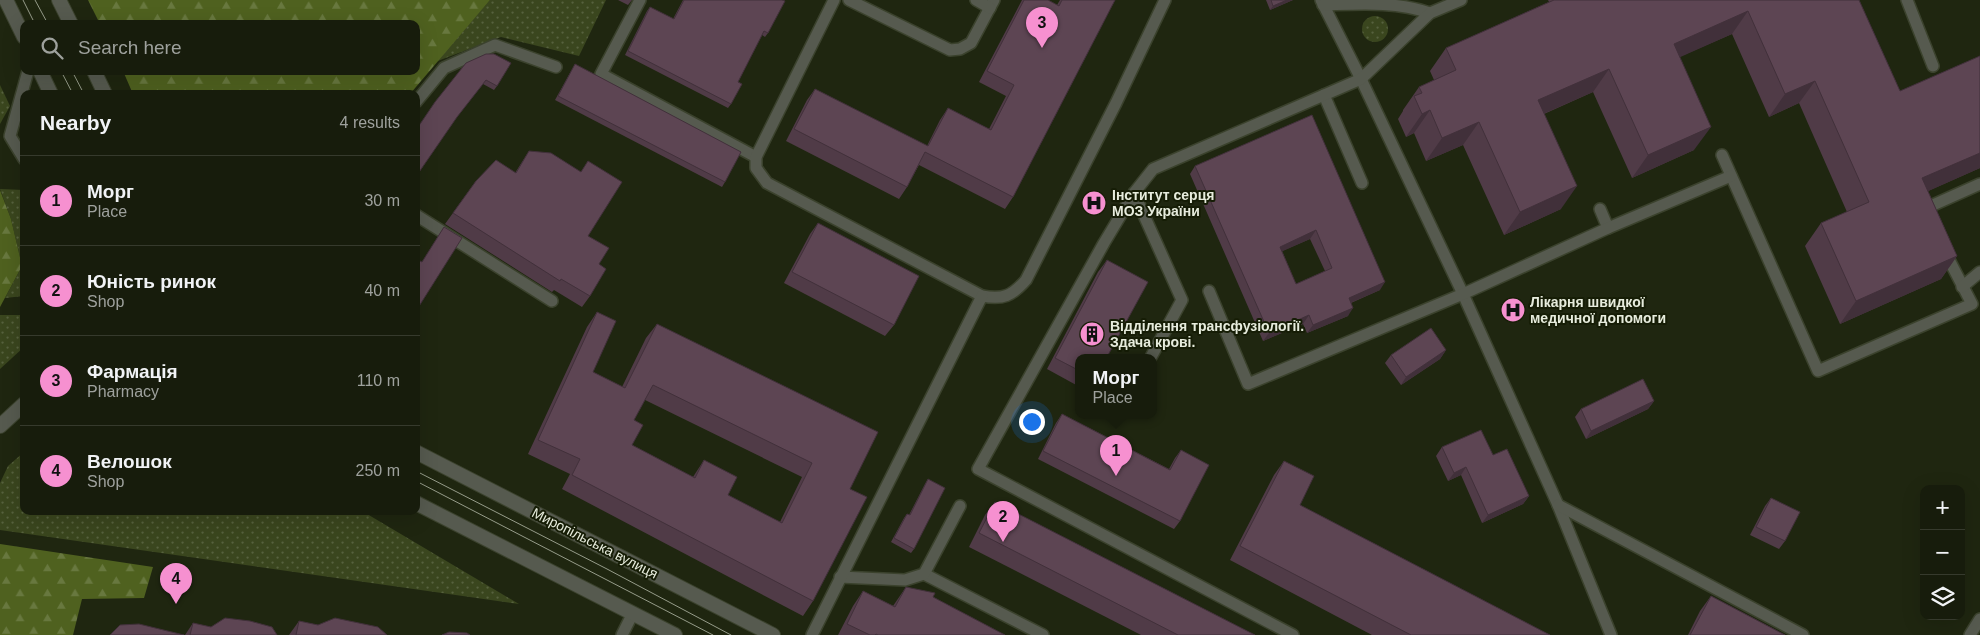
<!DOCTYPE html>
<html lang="en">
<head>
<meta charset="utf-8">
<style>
  :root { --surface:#171c0c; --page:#202515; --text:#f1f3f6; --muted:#9ea19d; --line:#363a2d; --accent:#f690d0 }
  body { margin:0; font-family:Arial,sans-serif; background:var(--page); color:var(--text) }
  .controls { position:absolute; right:15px; bottom:15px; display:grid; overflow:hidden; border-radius:10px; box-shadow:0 5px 20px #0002 }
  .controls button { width:45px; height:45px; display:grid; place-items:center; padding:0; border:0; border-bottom:1px solid var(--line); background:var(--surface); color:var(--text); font:25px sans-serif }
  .you { position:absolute; left:1031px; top:421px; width:18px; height:18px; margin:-12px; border:4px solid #fff; border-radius:50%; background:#1a73e8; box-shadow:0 0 0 8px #1a73e833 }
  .badge { display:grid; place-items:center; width:32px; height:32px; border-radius:50%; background:var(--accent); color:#111; font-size:16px; font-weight:700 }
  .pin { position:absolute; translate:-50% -41px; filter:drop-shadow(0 1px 2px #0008) }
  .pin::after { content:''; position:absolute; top:26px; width:18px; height:15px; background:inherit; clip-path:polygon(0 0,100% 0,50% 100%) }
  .popup { position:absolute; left:1075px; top:354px; width:82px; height:65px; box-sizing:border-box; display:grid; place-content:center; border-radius:10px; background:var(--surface); filter:drop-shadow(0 1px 4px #0005); font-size:16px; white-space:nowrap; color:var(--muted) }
  .popup b { font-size:19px; color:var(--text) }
  .popup::after { content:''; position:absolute; left:50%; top:100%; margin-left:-10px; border:10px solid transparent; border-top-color:var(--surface) }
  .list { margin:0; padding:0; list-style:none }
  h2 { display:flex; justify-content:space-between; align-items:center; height:65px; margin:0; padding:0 20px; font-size:21px }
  h2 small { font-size:16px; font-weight:400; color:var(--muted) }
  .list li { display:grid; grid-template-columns:32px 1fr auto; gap:15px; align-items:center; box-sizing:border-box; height:90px; padding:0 20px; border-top:1px solid var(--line) }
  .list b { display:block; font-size:19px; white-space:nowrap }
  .list p { margin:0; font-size:16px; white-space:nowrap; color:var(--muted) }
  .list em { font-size:16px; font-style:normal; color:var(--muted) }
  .icon { flex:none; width:28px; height:28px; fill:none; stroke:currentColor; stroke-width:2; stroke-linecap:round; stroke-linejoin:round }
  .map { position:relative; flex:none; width:1980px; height:635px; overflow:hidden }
  .search { position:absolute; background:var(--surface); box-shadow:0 5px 20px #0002; left:20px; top:20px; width:400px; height:55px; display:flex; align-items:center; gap:12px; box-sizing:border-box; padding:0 18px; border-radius:10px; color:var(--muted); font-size:19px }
  .panel { position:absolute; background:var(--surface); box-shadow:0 5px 20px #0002; left:20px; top:90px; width:400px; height:425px; border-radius:10px }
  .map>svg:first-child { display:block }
  .green { fill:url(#green-dots) }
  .forest { fill:url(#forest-firs) }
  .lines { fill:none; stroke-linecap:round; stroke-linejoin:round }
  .service-casing { stroke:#3b422d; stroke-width:14 }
  .tertiary-casing { stroke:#3b422d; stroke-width:16 }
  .service { stroke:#565a4f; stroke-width:11 }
  .tertiary { stroke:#565a4f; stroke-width:14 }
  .tram { stroke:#969c8a; stroke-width:1 }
  .wall { fill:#503b47; fill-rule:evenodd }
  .shaded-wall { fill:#41303a }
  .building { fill:#5d4553; stroke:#41303a; fill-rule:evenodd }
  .labels { text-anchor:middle; stroke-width:4; stroke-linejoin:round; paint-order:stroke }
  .poi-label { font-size:14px; font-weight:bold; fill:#e7ecdd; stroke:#161d06; text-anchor:start }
  .street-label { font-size:14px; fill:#e7ecdd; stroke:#161d06 }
</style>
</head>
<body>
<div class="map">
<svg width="1980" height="635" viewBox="0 0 1980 635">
  <defs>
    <pattern id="green-dots" width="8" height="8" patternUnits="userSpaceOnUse" patternTransform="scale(1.25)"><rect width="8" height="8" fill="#3a461e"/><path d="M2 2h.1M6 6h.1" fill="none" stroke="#56613e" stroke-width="1.8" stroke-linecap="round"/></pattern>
    <pattern id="forest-firs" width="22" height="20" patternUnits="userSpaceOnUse" patternTransform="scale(1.25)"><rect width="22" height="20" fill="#4f611f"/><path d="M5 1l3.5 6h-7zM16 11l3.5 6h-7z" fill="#68783f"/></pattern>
  </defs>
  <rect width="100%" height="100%" fill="#1f2610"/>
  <g class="green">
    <polygon points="490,0 606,0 579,56 501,37 435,62"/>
    <circle cx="1375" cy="29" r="13"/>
    <polygon points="0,85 10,106 0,124"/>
    <polygon points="0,189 24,190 24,296 5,298 22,266 11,219"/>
    <polygon points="0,315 24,315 24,347 0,369"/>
    <polygon points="24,452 24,511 362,511 519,604 0,530 0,483 8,466"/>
  </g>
  <g class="forest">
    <polygon points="88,0 490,0 410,94 133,94 123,71 416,71 416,24 100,24"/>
    <polygon points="0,190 11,219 22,266 0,307"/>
    <polygon points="0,544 153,567 144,598 82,599 73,635 0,635"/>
  </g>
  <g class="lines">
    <defs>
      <g id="service">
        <polyline points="640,0 601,74 756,157"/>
        <path d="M834,0l-78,157v11l11,15 215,113c21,4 30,0 44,-16l90,-177 49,-103"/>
        <polyline points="849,0 950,50 960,49 971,43 994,0"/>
        <polyline points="976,0 990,8"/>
        <polyline points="1321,0 1361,79 1463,294 1558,505 1611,635"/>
        <polyline points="1907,0 1933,66"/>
        <path d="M1323,5c36,-1 72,-4 107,8"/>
        <polyline points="1324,95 1362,183"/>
        <polyline points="416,102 444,68 495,45 556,67"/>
        <polyline points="1722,155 1818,371 1972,304 1945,252"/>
        <polyline points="24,159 10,136 28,71"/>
        <polyline points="1134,193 1182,300 1151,357"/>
        <polyline points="1600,209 1608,228"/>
        <polyline points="1926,213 1924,209 1980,184"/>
        <polyline points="416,215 552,301"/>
        <polyline points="1962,287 1980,272"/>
        <polyline points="1209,291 1248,384 1463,294 1608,228 1731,176"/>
        <polyline points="1558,505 1803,635"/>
        <polyline points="924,574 1043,635"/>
        <polyline points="840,577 905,580 924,574 960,506"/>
        <polyline points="622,635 633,613"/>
        <polyline points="812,635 982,296"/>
        <polyline points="1293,635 978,469 1104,243 1134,193 1153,169 1361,79 1430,13 1461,0"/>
        <polyline points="1970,635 1980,619"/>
      </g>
      <g id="tertiary">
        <polyline points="6,0 24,37"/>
        <polyline points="59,0 71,24"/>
        <polyline points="40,71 51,94"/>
        <polyline points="94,71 105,94"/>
        <polyline points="0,426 24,404"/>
        <polyline points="416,452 773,635"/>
        <polyline points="416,503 675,635"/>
      </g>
    </defs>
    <use href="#service" class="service-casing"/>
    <use href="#tertiary" class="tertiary-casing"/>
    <use href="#service" class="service"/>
    <use href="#tertiary" class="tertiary"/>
    <g class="tram">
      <polyline points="23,0 35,24"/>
      <polyline points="35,0 48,24"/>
      <polyline points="61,71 73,94"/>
      <polyline points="72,71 84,94"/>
      <polyline points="416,471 607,569 731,635"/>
      <polyline points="416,481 713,635"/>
    </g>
  </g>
  <g class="wall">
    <polygon points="618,0 632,0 628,5"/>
    <polygon points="683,0 782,0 768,33 765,37 762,35 738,82 731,104 728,108 625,55 647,11 650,7 673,19"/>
    <polygon points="1022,0 1048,0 1057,5 1060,0 1115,0 1013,197 1005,209 919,165 907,187 899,199 786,141 807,100 815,89 927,146 940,120 948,108 989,129 1006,96 979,82"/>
    <polygon points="1266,0 1293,0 1270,10"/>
    <polygon points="1548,0 1859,0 1900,91 1980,56 1980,168 1928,191 1957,256 1941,279 1840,324 1805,246 1821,223 1847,212 1799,103 1769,117 1732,34 1679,57 1694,150 1632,178 1593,92 1544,114 1561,209 1504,235 1463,145 1426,161 1414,133 1406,137 1398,119 1403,111 1403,110 1419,87 1434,80 1430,71 1446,48 1549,2"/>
    <polygon points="466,63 497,86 494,90 483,84 454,120 416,177 416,130"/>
    <polygon points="575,64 725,182 722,187 555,100"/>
    <path d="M1312,115l68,175 -29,13 -3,13 -41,17 -4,-9 -40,17 -73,-167 5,-8zM1310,239l15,32 -29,13 -14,-33z"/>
    <polygon points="529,151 581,172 588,161 588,236 599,264 590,296 582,307 554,290 552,292 445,224 476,181 515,173"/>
    <polygon points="818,223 894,325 885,336 784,283 810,234"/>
    <polygon points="444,227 416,311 422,262"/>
    <polygon points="1107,260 1078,357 1078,386 1047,369 1098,272"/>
    <path d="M597,312l-4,60 29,15 24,-49 11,-14 193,165 -37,112 -10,15 -241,-127 8,-15 -42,-20 59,-127zM645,400l157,77 -22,45 -52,-27 -24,-35 -11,17 -61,-32 2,-25z"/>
    <polygon points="1446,350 1440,359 1401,385 1385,363 1391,355"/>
    <polygon points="1654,401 1648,409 1586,439 1575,417 1581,409"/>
    <polygon points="1062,414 1169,469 1175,458 1181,450 1180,521 1174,529 1038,459 1056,423"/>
    <polygon points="1442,447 1493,455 1529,496 1523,504 1482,523 1461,475 1448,481 1436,456"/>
    <polygon points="1284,461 1300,505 1550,635 1372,635 1230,560 1274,475"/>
    <polygon points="928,479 914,549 911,553 891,542 904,518 907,514 909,515 925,484"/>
    <polygon points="1771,498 1785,541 1779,549 1750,535 1765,506"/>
    <polygon points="995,502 1255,635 1141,635 969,547 985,515"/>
    <polygon points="906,587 933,597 1005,635 838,635 853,606 863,591 893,606"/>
    <polygon points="1711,596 1785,635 1688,635 1700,611"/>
    <polygon points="299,621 318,625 387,635 289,635"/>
    <polygon points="193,623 211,627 277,635 185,635"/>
  </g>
  <g class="shaded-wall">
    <polygon points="1287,0 1293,0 1270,10 1273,6"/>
    <polygon points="1748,11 1732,34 1658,67 1674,44"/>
    <polygon points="1609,69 1593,92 1522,123 1538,100"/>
    <polygon points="1815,81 1799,103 1769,117 1785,94"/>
    <polygon points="1430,110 1414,133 1406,137 1422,114"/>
    <polygon points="1479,122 1463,145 1426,161 1442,138"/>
    <polygon points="1711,127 1694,150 1632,178 1648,155"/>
    <polygon points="1980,153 1980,168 1906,201 1922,178"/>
    <polygon points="1577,186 1561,209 1504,235 1520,212"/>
    <polygon points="1316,230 1310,239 1274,255 1280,247"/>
    <polygon points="1957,256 1941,279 1840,324 1856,301"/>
    <polygon points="1385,282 1380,290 1343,306 1349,298"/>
    <polygon points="1353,308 1348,316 1307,333 1313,325"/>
    <polygon points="1309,315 1303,324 1263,341 1269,333"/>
    <polygon points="1446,350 1440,359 1401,385 1406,377"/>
    <polygon points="1654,401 1648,409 1586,439 1591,431"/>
    <polygon points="1466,467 1461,475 1448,481 1454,473"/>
    <polygon points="1529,496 1523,504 1482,523 1488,515"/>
  </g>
  <g class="building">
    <polygon points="684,0 782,0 785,1 768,33 764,31 738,82 742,84 731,104 628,51 650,7 674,19"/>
    <polygon points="1024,0 1048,0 1059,6 1062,0 1115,0 1013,197 925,152 907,187 794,129 815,89 928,146 948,108 991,130 1014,85 987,71"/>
    <polygon points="1271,0 1287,0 1273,6"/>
    <polygon points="1554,0 1859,0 1900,91 1980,56 1980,153 1922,178 1957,256 1856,301 1821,223 1869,202 1815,81 1785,94 1748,11 1674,44 1711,127 1648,155 1609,69 1538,100 1577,186 1520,212 1479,122 1442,138 1430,110 1422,114 1414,96 1422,93 1419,87 1456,70 1446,48"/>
    <polygon points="486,54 494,54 511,63 497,86 486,80 457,117 417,175 416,175 416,130 435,102 466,63"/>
    <polygon points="575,64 741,152 725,182 558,96"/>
    <path d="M1312,115l73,167 -36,16 4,10 -40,17 -4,-10 -40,18 -74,-167zM1316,230l16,38 -36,16 -16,-37z"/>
    <polygon points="529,151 551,153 581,172 588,161 622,182 588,236 609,248 599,264 606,269 590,296 561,279 560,281 453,213 476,181 496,160 516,173"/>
    <polygon points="818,223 919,276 894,325 792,272"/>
    <polygon points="444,227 462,238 416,311 416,259 422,262"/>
    <polygon points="1107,260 1148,282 1107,357 1078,357 1078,370 1055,358"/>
    <path d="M597,312l19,9 -23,51 32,16 32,-64 221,108 -28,57 17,8 -54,104 -241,-126 8,-16 -42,-19zM653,385l159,78 -30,60 -54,-28 9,-18 -33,-17 -9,18 -63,-33 11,-20 -9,-5z"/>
    <polygon points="1431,328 1446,350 1406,377 1391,355"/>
    <polygon points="1643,379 1654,401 1591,431 1581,409"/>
    <polygon points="1062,414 1170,470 1181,450 1209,465 1180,521 1043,451"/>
    <polygon points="1481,430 1493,455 1507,449 1529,496 1488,515 1466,467 1454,473 1442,447"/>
    <polygon points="1284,461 1314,476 1300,505 1550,635 1411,635 1240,546"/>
    <polygon points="928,479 945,488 914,549 894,538 907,514 910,515"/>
    <polygon points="1771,498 1800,512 1785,541 1756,527"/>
    <polygon points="995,502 1255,635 1178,635 979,533"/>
    <polygon points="906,587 935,593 933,597 1005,635 878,635 876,634 875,635 870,635 847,624 863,591 895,607"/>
    <polygon points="1711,596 1785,635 1690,635"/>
    <polygon points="225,618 250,621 272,627 277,635 190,635 193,623 211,627"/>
    <polygon points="335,618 378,627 387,635 296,635 299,621 318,625"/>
    <polygon points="139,624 184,635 110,635 120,625"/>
    <polygon points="449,632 467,633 470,635 442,635"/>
  </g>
  <defs>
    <symbol id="hospital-disc" viewBox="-11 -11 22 22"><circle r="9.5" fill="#f690d0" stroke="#161d06"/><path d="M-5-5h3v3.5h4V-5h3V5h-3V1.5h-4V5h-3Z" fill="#111"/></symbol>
    <symbol id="building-disc" viewBox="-11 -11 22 22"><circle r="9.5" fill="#f690d0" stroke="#161d06"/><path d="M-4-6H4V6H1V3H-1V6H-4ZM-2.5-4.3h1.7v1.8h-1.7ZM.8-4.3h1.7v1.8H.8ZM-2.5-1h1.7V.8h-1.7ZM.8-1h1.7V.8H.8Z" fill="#111"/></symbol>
  </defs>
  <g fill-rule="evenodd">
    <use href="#hospital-disc" x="1080" y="189" width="28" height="28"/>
    <use href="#hospital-disc" x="1499" y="296" width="28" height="28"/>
    <use href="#building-disc" x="1078" y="320" width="28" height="28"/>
  </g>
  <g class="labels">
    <g class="poi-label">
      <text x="1112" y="200">Інститут серця<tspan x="1112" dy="16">МОЗ України</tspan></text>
      <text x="1530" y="307">Лікарня швидкої<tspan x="1530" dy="16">медичної допомоги</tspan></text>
      <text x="1110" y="331">Відділення трансфузіології.<tspan x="1110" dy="16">Здача крові.</tspan></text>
    </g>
    <g class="street-label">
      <text transform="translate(595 543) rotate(27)" y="5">Миропільська вулиця</text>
    </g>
  </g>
</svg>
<div class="controls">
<button>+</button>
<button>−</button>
<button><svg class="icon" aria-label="layers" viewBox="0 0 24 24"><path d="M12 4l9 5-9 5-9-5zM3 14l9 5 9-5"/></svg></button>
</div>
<div class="you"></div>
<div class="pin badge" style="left:1116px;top:476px">1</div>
<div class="popup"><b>Морг</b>Place</div>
<div class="pin badge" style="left:1003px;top:542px">2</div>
<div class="pin badge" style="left:1042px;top:48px">3</div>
<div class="pin badge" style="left:176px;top:604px">4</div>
<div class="search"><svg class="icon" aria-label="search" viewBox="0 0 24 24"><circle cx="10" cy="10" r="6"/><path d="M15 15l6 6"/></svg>Search here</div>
<section class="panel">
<h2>Nearby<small>4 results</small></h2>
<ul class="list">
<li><span class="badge">1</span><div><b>Морг</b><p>Place</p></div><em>30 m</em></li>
<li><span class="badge">2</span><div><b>Юність ринок</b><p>Shop</p></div><em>40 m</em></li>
<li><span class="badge">3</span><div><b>Фармація</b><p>Pharmacy</p></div><em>110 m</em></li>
<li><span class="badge">4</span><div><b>Велошок</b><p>Shop</p></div><em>250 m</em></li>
</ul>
</section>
</div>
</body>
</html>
